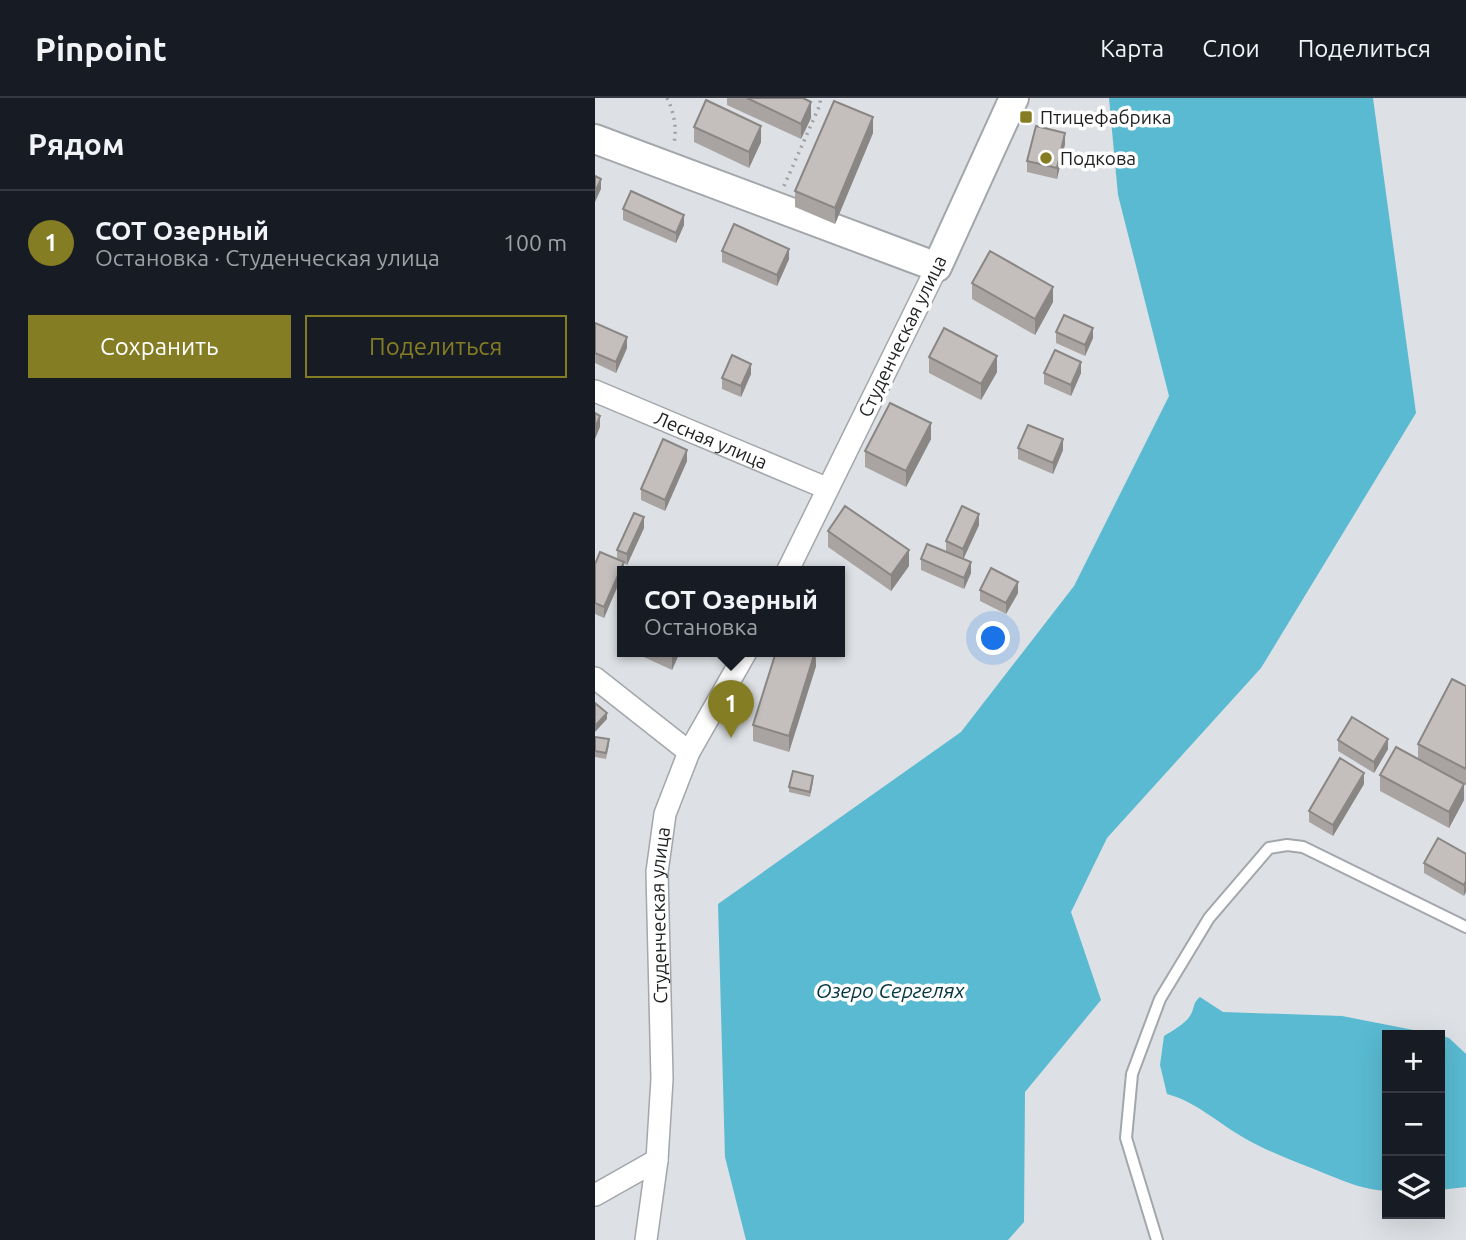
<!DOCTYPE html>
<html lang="ru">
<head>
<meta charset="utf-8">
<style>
  :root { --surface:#171b24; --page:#20242c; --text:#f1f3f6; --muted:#9ea1a6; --line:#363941; --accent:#847d24 }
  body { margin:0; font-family:Ubuntu,sans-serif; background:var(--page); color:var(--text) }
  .controls { position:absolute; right:21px; bottom:21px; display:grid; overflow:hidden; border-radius:0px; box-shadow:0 7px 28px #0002 }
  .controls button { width:63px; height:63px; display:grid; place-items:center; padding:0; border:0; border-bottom:2px solid var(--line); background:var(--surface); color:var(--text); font:35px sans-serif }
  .you { position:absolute; left:399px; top:541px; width:24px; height:24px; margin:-18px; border:5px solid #fff; border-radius:50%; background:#1a73e8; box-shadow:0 0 0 10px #1a73e833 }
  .badge { display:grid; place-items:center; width:46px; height:46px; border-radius:50%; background:var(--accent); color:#fff; font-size:23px; font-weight:700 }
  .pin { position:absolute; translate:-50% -58px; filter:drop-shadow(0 2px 4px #0008) }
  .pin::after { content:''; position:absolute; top:37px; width:24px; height:21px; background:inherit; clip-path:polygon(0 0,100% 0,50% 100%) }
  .popup { position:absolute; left:22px; top:468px; width:228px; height:91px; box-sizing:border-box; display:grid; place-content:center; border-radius:0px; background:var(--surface); filter:drop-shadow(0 2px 5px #0005); font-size:23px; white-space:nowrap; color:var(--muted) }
  .popup b { font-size:26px; color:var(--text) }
  .popup::after { content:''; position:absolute; left:50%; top:100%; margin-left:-14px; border:14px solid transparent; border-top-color:var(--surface) }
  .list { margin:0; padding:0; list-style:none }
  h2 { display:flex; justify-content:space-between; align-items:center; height:91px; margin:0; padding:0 28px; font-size:30px }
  h2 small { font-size:23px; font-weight:400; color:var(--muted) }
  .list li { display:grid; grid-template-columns:46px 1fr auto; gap:21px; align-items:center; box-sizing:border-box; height:105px; padding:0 28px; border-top:2px solid var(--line) }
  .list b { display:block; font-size:26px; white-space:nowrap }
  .list p { margin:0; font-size:23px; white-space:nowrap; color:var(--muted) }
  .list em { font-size:23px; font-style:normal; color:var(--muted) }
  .actions { display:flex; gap:14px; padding:21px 28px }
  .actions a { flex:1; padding:16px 0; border:2px solid var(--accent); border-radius:0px; text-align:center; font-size:24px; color:var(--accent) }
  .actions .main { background:var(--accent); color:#fff }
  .icon { flex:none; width:38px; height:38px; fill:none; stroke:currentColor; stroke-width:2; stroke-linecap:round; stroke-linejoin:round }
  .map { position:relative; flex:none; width:871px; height:1142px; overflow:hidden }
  header { display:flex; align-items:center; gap:42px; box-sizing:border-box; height:98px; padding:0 35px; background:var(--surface); border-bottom:2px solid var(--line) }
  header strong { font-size:33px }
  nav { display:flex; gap:38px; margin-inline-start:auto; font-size:24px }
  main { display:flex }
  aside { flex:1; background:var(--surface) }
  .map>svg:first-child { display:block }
  .water { fill:#59bad1 }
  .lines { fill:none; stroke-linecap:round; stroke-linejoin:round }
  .service-casing { stroke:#a3a6aa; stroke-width:14 }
  .minor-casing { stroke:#a3a6aa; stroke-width:24 }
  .tertiary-casing { stroke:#a3a6aa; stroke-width:32 }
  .path { stroke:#9fa1a4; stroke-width:3.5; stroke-dasharray:2 5; stroke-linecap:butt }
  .service { stroke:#fff; stroke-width:10 }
  .minor { stroke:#fff; stroke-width:21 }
  .tertiary { stroke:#fff; stroke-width:28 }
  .wall { fill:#a9a4a2 }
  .shaded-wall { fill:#898684 }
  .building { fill:#c4bfbc; stroke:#898684; stroke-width:2 }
  .poi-dot { fill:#847d24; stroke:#fff; stroke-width:2.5 }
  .labels { text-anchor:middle; stroke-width:7; stroke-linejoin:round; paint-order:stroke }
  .poi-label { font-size:19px; fill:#1d1e1f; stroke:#fff; text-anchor:start }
  .street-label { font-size:19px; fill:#1d1e1f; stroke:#fff }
  .water-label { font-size:21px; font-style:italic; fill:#04343e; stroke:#fff }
</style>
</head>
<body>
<header>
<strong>Pinpoint</strong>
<nav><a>Карта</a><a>Слои</a><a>Поделиться</a></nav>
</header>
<main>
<aside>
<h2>Рядом<small></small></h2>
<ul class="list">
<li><span class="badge">1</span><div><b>СОТ Озерный</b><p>Остановка · Студенческая улица</p></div><em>100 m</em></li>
</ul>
<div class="actions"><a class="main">Сохранить</a><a>Поделиться</a></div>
</aside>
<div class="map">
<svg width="871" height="1142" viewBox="0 0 871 1142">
  <rect width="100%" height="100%" fill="#dde0e4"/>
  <g class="water">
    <polygon points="514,0 778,0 821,315 666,570 512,740 476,814 506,902 430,994 429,1124 413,1142 151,1142 130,1059 123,806 366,634 479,488 574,298 523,97"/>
    <path d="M605,899l23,15 119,4 97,19h-52v156c-23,-1 -40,-9 -61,-17 -27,-11 -55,-21 -80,-35 -27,-15 -49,-37 -79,-45l-7,-29 4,-29c9,-6 24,-13 28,-24 3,-7 1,-9 8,-15z"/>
    <polygon points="845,937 854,940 871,956 871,1089 845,1092"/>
  </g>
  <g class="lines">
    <defs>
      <polyline id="service" points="562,1142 531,1040 537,976 565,901 614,820 674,750 692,747 708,749 871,829"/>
      <g id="minor">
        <path id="s1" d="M0,293l231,97"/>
        <polyline points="192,474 342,169"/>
        <polyline points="0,580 94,654"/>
        <polyline points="0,1097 62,1062"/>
        <path id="s2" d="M51,1142l11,-80 5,-81 -5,-207 8,-58 24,-62 57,-100"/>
      </g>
      <polyline id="tertiary" points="0,41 342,169 419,0"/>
    </defs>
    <use href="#service" class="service-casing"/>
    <use href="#minor" class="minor-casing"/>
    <use href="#tertiary" class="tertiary-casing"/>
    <g class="path">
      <path d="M72,0c7,14 10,30 7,45"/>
      <polyline points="189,88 224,9 226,0"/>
    </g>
    <use href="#service" class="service"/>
    <use href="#minor" class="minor"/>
    <use href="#tertiary" class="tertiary"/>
  </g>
  <g class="wall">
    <polygon points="132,0 208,0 216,20 206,41 132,7"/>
    <polygon points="99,29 166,44 154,70 99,44"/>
    <polygon points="278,35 240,126 200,109 200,93"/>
    <polygon points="470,46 462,81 432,74 432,63"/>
    <polygon points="28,111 89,127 81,145 28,122"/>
    <polygon points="127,153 194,161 182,188 127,164"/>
    <polygon points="377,185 458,204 440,237 377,201"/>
    <polygon points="0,225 32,250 21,275 0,265"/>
    <polygon points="461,234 498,240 490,258 461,245"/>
    <polygon points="334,259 402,274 386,302 334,275"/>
    <polygon points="449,275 486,275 476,298 449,286"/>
    <polygon points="156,276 146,299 127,291 127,280"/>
    <polygon points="336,341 311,389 270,369 270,353"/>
    <polygon points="423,350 468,352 458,376 423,361"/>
    <polygon points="92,363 70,413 46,402 46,391"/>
    <polygon points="384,427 368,461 376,475 369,491 326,472 326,461 351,454 351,443"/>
    <polygon points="49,430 32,467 29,465 29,474 9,520 0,516 0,466 22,461 22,452"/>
    <polygon points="233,433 314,468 296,493 233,449"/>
    <polygon points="385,492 423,495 411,516 385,503"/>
    <polygon points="38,554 85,554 77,572"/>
    <polygon points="221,554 221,568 194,654 158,643 158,627"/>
    <polygon points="871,588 871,687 869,686 869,702 854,730 785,693 785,677 823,661 823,646"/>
    <polygon points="0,639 14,647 11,661 0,659"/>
    <polygon points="743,642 793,651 779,675 743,653"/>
    <polygon points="218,684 215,699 194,694 194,689"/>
    <polygon points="769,686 738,738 714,724 714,713"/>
    <polygon points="871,756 869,798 829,775 829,765"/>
  </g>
  <g class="shaded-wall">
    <polygon points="216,4 216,20 206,41 206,26"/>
    <polygon points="278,19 278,35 240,126 240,110"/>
    <polygon points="166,28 166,44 154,70 154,54"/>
    <polygon points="470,35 470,46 462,81 462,70"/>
    <polygon points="6,81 6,91 0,104 0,94"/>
    <polygon points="89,117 89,127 81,145 81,135"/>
    <polygon points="194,151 194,161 182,188 182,177"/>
    <polygon points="458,189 458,204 440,237 440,221"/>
    <polygon points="498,230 498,240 490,258 490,247"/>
    <polygon points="32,239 32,250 21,275 21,264"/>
    <polygon points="402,258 402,274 386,302 386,286"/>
    <polygon points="486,264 486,275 476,298 476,287"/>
    <polygon points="156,266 156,276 146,299 146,288"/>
    <polygon points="5,318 5,329 0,341 0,330"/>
    <polygon points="336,325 336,341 311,389 311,373"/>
    <polygon points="468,341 468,352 458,376 458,365"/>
    <polygon points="92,352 92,363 70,413 70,402"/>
    <polygon points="384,416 384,427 368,462 368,451"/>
    <polygon points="49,419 49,430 32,467 32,456"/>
    <polygon points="314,452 314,468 296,493 296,477"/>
    <polygon points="29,464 27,477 9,520 9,509"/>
    <polygon points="376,464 376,475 369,491 369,480"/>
    <polygon points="423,484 423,495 411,516 411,505"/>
    <polygon points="78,554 85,554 77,572 77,556"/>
    <polygon points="220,554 221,568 194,654 194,638"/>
    <polygon points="12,615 12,621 0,634 0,628"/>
    <polygon points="793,641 793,651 779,675 779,664"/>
    <polygon points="769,675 769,686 738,738 738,727"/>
    <polygon points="869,686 869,702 854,730 854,714"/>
    <polygon points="871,783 871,794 869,798 869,787"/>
  </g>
  <g class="building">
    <polygon points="152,0 208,0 216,4 206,26"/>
    <polygon points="111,2 166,28 154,54 99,29"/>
    <polygon points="239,3 278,19 240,110 200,93"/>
    <polygon points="441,28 470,35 462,70 432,63"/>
    <polygon points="0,78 6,81 0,94"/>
    <polygon points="36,93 89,117 81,135 28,111"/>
    <polygon points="139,126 194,151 182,177 127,153"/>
    <polygon points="395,153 458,189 440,221 377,185"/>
    <polygon points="469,217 498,230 490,247 461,234"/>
    <polygon points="0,225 32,239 21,264 0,255"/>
    <polygon points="349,230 402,258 386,286 334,259"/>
    <polygon points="460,252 486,264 476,287 449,275"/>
    <polygon points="137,257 156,266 146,288 127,280"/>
    <polygon points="295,305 336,325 311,373 270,353"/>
    <polygon points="0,315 5,318 0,330"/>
    <polygon points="433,327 468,341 458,365 423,350"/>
    <polygon points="68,341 92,352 70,402 46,391"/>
    <polygon points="250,408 314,452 296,477 233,433"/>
    <polygon points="367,408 384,416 368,451 351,443"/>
    <polygon points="39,415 49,419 32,456 22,452"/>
    <polygon points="332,446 376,464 369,480 326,461"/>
    <polygon points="5,454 29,464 9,509 0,505 0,466"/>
    <polygon points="396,470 423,484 411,505 385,492"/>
    <polygon points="181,554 220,554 194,638 158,627"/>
    <polygon points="857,581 871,588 871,671 823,646"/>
    <polygon points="0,605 12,615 0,628"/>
    <polygon points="757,619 793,641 779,664 743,642"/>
    <polygon points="0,639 14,641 11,655 0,653"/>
    <polygon points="801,649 869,686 854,714 785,677"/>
    <polygon points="745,660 769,675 738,727 714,713"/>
    <polygon points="198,673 218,678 215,694 194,689"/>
    <polygon points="843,740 871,756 871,783 869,787 829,765"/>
  </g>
  <g class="poi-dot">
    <rect x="424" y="12" width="14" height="14" rx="3.5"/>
    <circle cx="451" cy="60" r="7"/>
  </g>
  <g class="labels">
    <g class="poi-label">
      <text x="445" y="26">Птицефабрика</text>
      <text x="465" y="67">Подкова</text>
    </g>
    <g class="street-label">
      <text transform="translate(307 238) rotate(-64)" y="7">Студенческая улица</text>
      <text dy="7" stroke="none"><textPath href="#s1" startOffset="126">Лесная улица</textPath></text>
      <text dy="7" stroke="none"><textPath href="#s2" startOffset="326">Студенческая улица</textPath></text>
    </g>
    <g class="water-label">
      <text x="295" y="900">Озеро Сергелях</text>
    </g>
  </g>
</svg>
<div class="controls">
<button>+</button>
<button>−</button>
<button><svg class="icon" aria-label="layers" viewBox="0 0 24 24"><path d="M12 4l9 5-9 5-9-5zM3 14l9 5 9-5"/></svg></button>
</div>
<div class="you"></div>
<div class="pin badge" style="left:136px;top:640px">1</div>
<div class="popup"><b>СОТ Озерный</b>Остановка</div>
</div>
</main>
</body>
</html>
